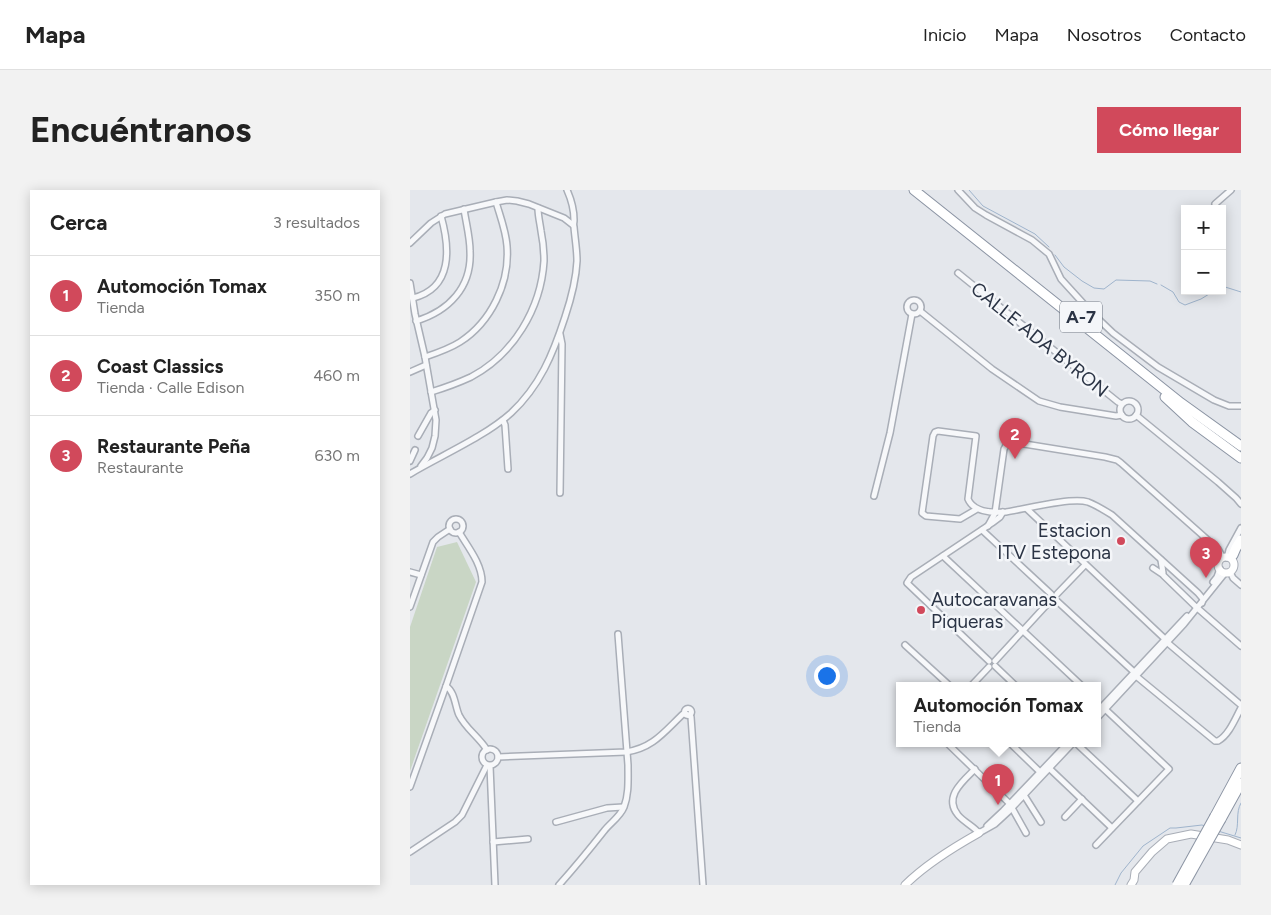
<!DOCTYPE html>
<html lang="es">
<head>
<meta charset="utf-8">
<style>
  :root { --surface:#fff; --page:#f2f2f2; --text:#222; --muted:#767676; --line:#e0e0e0; --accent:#d1495b }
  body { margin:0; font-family:Figtree,sans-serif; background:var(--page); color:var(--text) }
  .controls { position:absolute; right:15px; top:15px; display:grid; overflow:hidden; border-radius:0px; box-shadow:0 2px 12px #0003 }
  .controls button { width:45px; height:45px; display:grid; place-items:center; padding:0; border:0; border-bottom:1px solid var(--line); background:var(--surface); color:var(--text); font:25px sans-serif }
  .you { position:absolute; left:416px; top:485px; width:18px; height:18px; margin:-12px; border:4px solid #fff; border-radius:50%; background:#1a73e8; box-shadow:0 0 0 8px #1a73e833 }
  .badge { display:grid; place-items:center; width:32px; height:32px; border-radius:50%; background:var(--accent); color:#fff; font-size:16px; font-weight:700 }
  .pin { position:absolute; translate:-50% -41px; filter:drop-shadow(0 1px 2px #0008) }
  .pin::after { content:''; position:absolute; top:26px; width:18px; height:15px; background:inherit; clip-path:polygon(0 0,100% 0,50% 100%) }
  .popup { position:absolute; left:486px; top:492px; width:205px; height:65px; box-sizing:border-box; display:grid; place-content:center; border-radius:0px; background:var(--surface); filter:drop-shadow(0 1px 4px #0005); font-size:16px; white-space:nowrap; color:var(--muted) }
  .popup b { font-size:19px; color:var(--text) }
  .popup::after { content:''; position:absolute; left:50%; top:100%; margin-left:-10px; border:10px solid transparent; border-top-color:var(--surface) }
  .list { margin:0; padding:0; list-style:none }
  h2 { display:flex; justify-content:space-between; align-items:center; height:65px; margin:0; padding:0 20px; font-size:21px }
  h2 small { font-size:16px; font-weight:400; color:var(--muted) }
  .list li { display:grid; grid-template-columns:32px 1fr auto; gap:15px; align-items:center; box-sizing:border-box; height:80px; padding:0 20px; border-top:1px solid var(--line) }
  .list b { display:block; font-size:19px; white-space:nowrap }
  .list p { margin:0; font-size:16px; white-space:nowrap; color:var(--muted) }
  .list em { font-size:16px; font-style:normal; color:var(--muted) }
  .map { position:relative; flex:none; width:831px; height:695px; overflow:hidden; border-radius:0px }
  header { display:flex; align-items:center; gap:30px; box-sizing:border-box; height:70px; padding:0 25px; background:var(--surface); border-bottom:1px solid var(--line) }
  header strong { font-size:24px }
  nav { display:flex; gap:28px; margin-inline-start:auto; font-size:18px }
  .intro { display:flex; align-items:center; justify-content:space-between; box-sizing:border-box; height:120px; padding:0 30px }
  h1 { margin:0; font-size:35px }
  .button { padding:12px 22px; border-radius:0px; background:var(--accent); color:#fff; font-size:18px; font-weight:700 }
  main { display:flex; gap:30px; padding:0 30px }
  aside { flex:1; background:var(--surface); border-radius:0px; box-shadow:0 2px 12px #0003 }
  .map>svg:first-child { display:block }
  .green { fill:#c9d6c5 }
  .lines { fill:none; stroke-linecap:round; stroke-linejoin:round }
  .stream { stroke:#9fb4cc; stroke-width:1 }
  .street-casing { stroke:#a9aeb7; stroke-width:8 }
  .secondary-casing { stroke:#a9aeb7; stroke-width:9 }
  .highway-casing { stroke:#8b94a3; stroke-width:11 }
  .street { stroke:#f7f8fa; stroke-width:5 }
  .secondary { stroke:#fff; stroke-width:7 }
  .highway { stroke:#fff; stroke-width:9 }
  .highway-bridge-casing { stroke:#8b94a3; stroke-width:11; stroke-linecap:butt }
  .highway-bridge { stroke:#fff; stroke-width:9 }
  .poi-dot { fill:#d1495b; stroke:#f4f6f9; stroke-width:2 }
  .labels { text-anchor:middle; stroke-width:5; stroke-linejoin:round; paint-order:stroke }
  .shield { fill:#f4f6f9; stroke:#676e7b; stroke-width:1 }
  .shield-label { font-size:18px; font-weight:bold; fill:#2b3445 }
  .street-label { font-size:19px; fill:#2b3445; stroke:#f4f6f9 }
  .poi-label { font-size:19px; fill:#2b3445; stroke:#f4f6f9; text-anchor:end }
</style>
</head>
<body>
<header>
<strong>Mapa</strong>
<nav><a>Inicio</a><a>Mapa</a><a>Nosotros</a><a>Contacto</a></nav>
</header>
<div class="intro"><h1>Encuéntranos</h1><a class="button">Cómo llegar</a></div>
<main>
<aside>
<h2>Cerca<small>3 resultados</small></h2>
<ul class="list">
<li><span class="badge">1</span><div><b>Automoción Tomax</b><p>Tienda</p></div><em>350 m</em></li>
<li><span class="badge">2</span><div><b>Coast Classics</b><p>Tienda · Calle Edison</p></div><em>460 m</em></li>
<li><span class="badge">3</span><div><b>Restaurante Peña</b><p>Restaurante</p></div><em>630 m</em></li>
</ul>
</aside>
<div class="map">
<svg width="831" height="695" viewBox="0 0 831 695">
  <rect width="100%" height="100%" fill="#e4e7ec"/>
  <polygon class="green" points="47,352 66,392 0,581 0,437 27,357"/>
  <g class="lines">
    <g class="stream">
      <polyline points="559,0 573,16 625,44 639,57"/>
      <polyline points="645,65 654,77 672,91 684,98 694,99 706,90 740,91 747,94"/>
      <polyline points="751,95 763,102 769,112 775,115 791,109 804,101"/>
      <polyline points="812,96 831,102"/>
      <polyline points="808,641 831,648"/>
      <path d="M825,645c5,-10 0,-22 6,-32"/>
      <polyline points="705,695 711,683 733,656 760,638 766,638 792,635 795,636"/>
    </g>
    <defs>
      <g id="street">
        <polyline points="548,0 565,18 576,25 622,50 639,64 651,89 682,123 703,143 748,177 804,210 819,216 831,216"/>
        <polyline points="805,14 821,0"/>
        <polyline points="0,53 21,33 35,24 86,12 97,10 107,11 119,14 154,28 163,35"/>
        <polyline points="548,83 708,212 712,214"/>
        <polyline points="0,93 5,124 15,167 26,230 25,246 22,258 17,268 11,276"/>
        <path d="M3,108c40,-10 37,-50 28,-82"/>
        <circle cx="504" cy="117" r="7"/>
        <polyline points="510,121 582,179 629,211 650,217 706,226 712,225"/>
        <path d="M6,131c33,-10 56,-34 54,-70 0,-14 -4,-28 -6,-42"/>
        <polyline points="150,144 152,154 150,303"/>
        <path d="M15,167c12,-4 24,-8 35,-15 31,-20 50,-59 47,-96 -1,-15 -7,-30 -11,-44"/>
        <polyline points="0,182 16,175"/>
        <path d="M21,202c13,-4 27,-9 40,-15 42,-22 70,-68 73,-116 0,-10 -1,-20 -3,-30 -1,-8 -3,-15 -3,-23"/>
        <circle cx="719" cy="220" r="9"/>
        <polyline points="726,225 808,292 826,308 831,314"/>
        <polyline points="93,230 95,235 98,279"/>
        <polyline points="8,246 21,223 25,220"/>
        <polyline points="0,271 5,260"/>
        <path d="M0,284c32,-19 74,-37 101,-61 29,-27 42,-59 54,-96 6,-18 11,-36 12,-56 0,-11 -2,-22 -3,-34 -1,-4 0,-3 0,-7 0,-10 -3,-21 -7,-30"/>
        <polyline points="464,306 480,243 502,124"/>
        <path d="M567,319l-17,10 -34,-3 -4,-3 11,-77 2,-4 3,-1 38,5 -8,63c6,14 25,14 38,13 19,-3 65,-15 82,-10 8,3 16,8 24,13l86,78 5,6 -1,4"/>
        <polyline points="617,319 755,449"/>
        <circle cx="46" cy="336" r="7"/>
        <polyline points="578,336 585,323 594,259 597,254 602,252 695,267 707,270 711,273 808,359 813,368"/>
        <polyline points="572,340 641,404"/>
        <path d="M49,342c9,15 23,32 23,50l-36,104c9,6 9,20 13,29 7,14 20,22 28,35"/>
        <polyline points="533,366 672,496"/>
        <polyline points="817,368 819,360 831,338"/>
        <polyline points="751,370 753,383"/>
        <polyline points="743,378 752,384"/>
        <polyline points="0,382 11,385"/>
        <polyline points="820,382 823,388 831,395"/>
        <polyline points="754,386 785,416 831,456"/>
        <polyline points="803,392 807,387 810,379"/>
        <polyline points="647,404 675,375"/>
        <polyline points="647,411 724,482"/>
        <polyline points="0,417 23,352 28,347 40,339"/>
        <polyline points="758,452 759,454 831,515"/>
        <polyline points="495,455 540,496"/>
        <polyline points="579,471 497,393 501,387 582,333 590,327 593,322"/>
        <polyline points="585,471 641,410"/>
        <polyline points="585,476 606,496"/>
        <path d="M726,486l79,65h3c11,-6 17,-22 23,-33"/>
        <polyline points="561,496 579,477"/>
        <circle cx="278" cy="522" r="3.5"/>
        <polyline points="687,522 777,426"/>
        <polyline points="279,525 281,527 293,695"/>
        <polyline points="687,528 774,434 815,383"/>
        <polyline points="538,554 600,614"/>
        <polyline points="601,554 629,581 630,583"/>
        <polyline points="667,554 728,611"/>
        <circle cx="80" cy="567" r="8"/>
        <path d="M88,567l128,-5c27,-4 38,-20 57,-38h3"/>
        <polyline points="80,576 85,695"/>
        <polyline points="639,578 702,638"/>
        <path d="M565,579c-12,12 -32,28 -17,46 6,7 15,11 21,18"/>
        <polyline points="0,597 36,496"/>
        <polyline points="614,605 631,632"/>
        <polyline points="602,618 616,643"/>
        <polyline points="655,627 672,609"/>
        <polyline points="146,632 197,618 213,617"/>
        <polyline points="577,636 593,621 657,554"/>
        <polyline points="569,643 585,634 598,622 662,554"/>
        <polyline points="83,652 118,649"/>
        <polyline points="686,655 759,579 695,519"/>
        <polyline points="0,662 45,632 52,625 77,575"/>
        <path d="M149,695c16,-18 30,-35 45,-54 6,-8 16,-14 20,-24 5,-13 4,-27 4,-42l-10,-131"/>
      </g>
      <g id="secondary">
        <circle cx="816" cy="375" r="8"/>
        <path d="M495,695c20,-20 49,-38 74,-52"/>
        <polyline points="721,695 724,690 725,682 742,662 757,649 781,644 818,650 831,655"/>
      </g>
      <g id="highway">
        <polyline points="504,0 771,213 831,256"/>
        <polyline points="755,207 782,232 831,268"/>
        <polyline points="823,365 826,358 831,350"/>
        <polyline points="805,626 831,578"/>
        <polyline points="811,629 831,593"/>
      </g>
    </defs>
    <use href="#street" class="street-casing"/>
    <use href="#secondary" class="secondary-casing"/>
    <use href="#highway" class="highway-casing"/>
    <use href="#street" class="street"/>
    <use href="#secondary" class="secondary"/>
    <use href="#highway" class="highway"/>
    <defs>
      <g id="highway-bridge">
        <polyline points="767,695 805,626"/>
        <polyline points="774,695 811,629"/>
      </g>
    </defs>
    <use href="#highway-bridge" class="highway-bridge-casing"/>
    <use href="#highway-bridge" class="highway-bridge"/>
  </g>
  <g class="poi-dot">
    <circle cx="711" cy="351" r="5"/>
    <circle cx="511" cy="420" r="5"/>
  </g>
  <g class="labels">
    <rect class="shield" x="650" y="111.5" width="42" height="31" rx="4"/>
    <g class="shield-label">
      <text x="671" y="133">A-7</text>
    </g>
    <g class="street-label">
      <text transform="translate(630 149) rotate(39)" y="7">CALLE ADA BYRON</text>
    </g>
    <g class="poi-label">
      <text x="701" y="347">Estacion<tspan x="701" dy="22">ITV Estepona</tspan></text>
      <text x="521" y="416" text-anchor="start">Autocaravanas<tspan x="521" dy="22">Piqueras</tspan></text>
    </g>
  </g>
</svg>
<div class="controls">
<button>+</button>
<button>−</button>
</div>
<div class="you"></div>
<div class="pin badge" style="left:588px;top:615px">1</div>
<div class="popup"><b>Automoción Tomax</b>Tienda</div>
<div class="pin badge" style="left:605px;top:269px">2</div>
<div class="pin badge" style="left:796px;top:388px">3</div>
</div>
</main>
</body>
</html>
